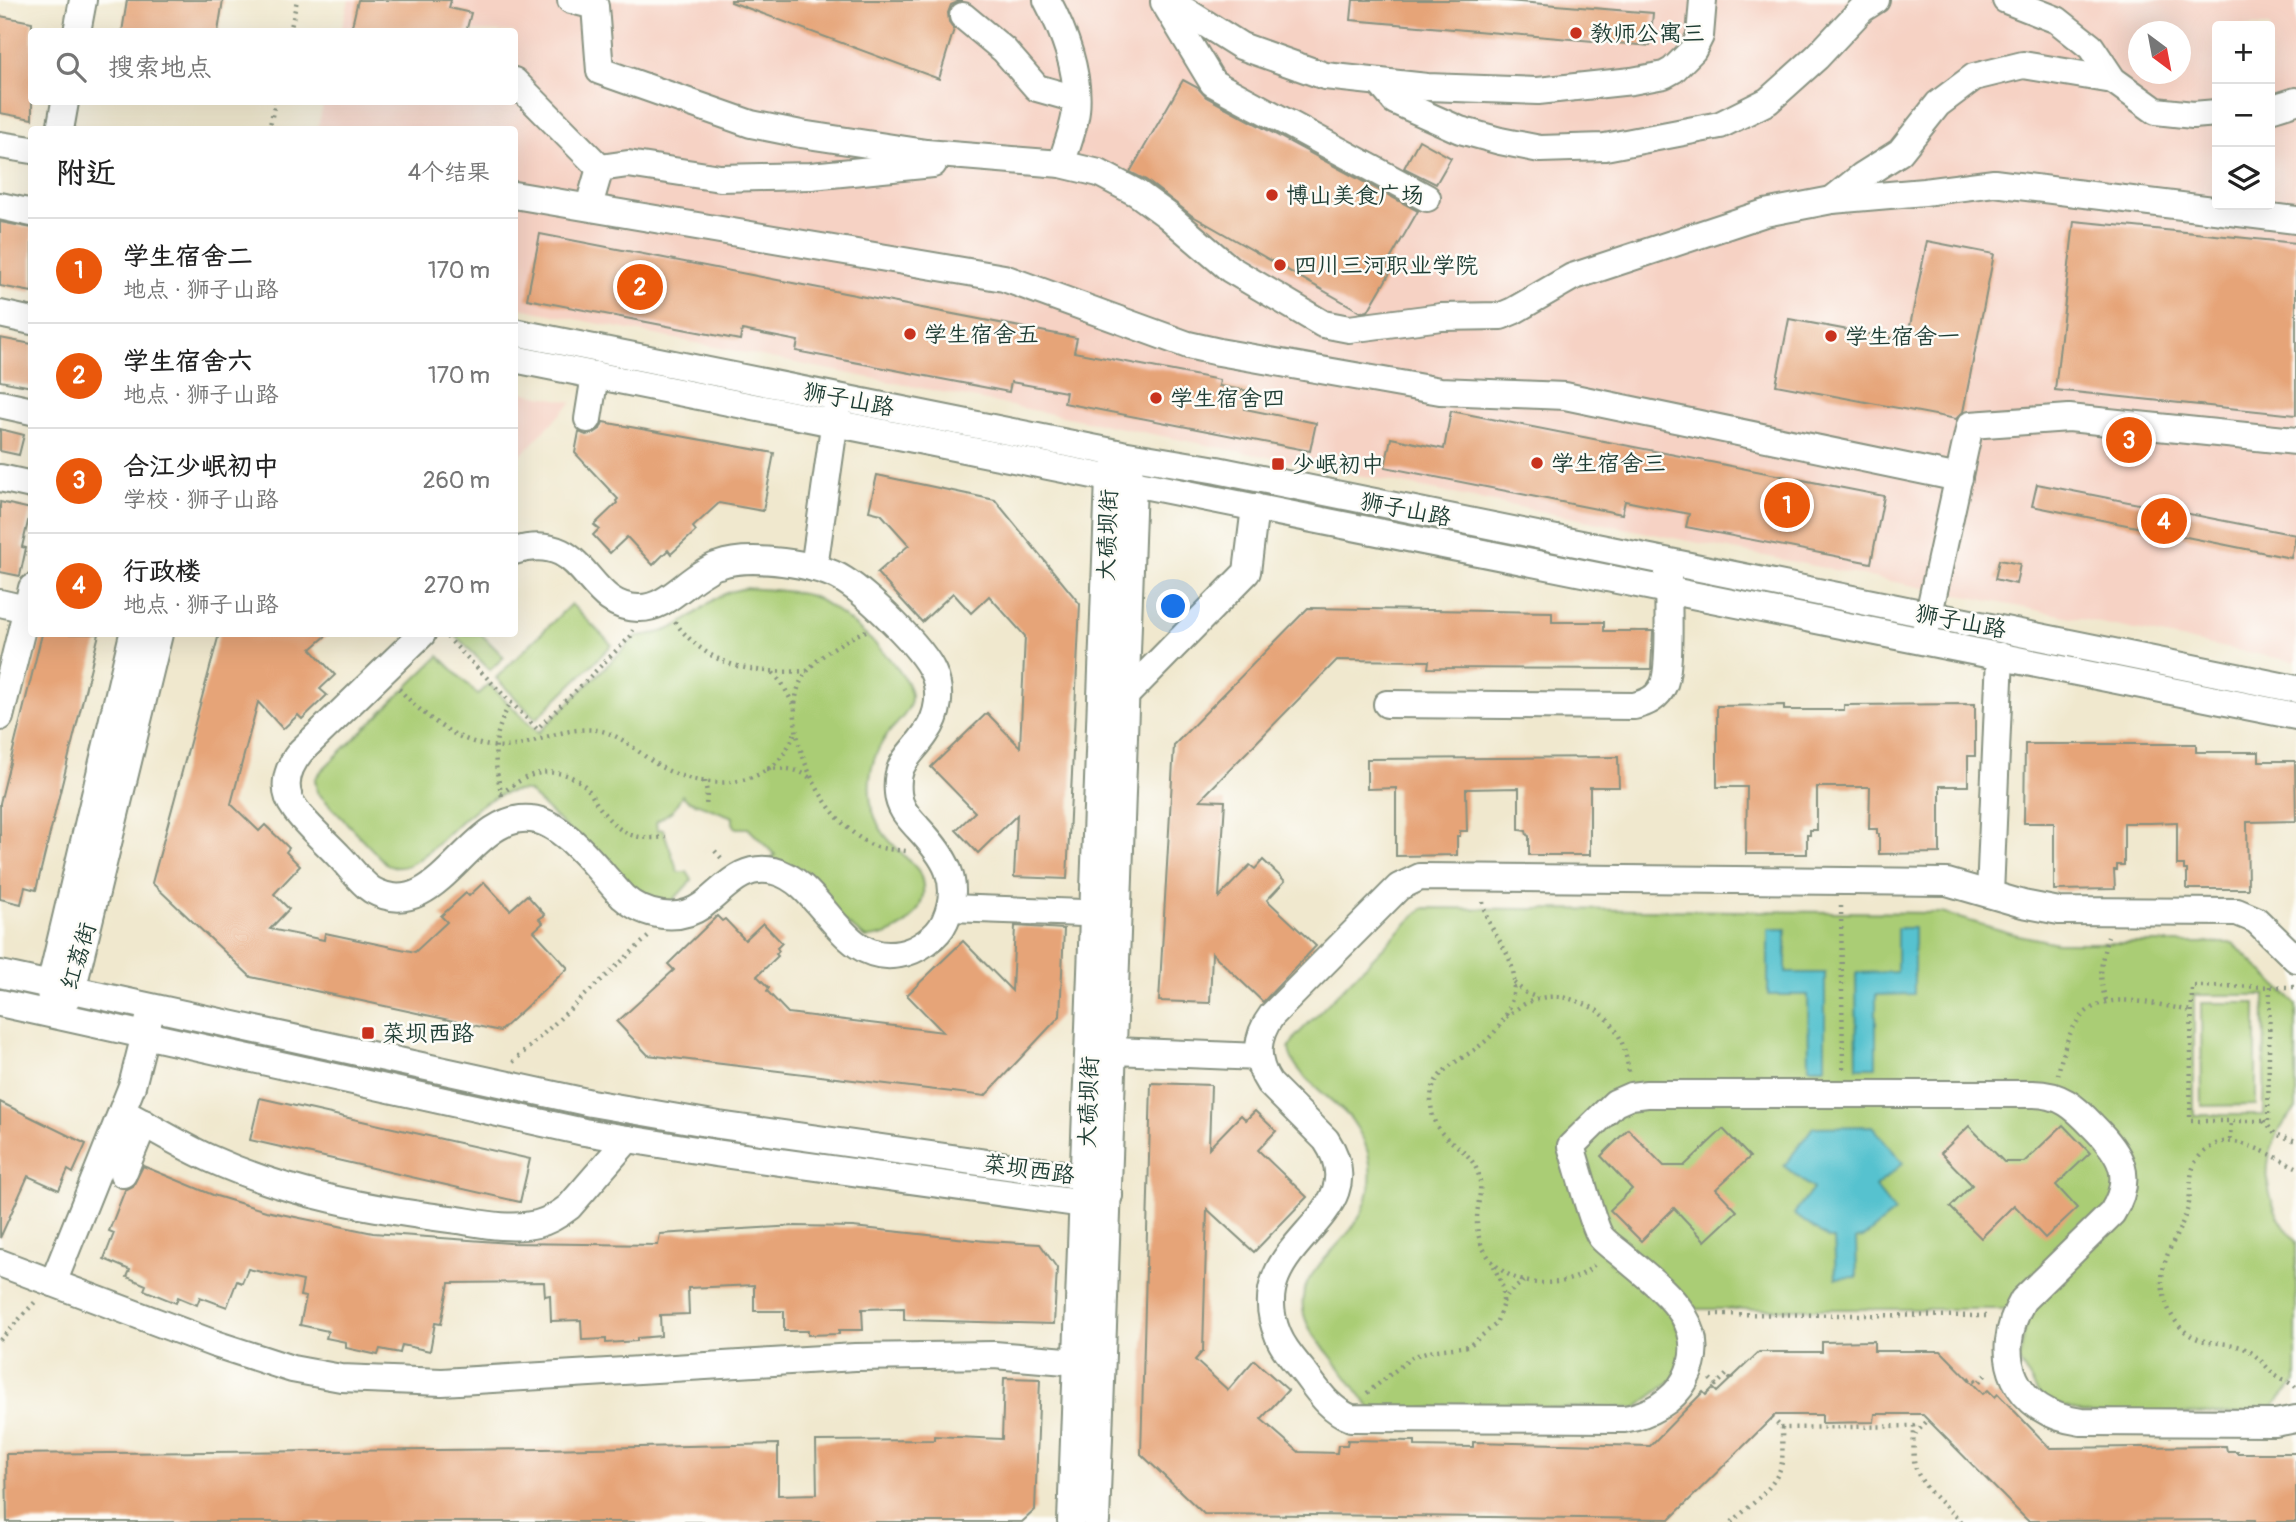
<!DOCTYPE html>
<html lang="zh">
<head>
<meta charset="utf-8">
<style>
  :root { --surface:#fff; --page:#f6f6f6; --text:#222; --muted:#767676; --line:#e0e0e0; --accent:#ea580c }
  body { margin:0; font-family:Pangolin,"LXGW WenKai TC",sans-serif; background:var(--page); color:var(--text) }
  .controls { position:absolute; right:21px; top:21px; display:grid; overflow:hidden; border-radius:7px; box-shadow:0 7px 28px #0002 }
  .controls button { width:63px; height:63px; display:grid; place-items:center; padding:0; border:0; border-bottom:2px solid var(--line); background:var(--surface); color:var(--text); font:35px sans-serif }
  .compass { position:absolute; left:2128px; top:21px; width:63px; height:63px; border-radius:50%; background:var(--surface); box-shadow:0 7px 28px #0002; rotate:148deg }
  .you { position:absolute; left:1174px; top:607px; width:24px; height:24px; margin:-18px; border:5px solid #fff; border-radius:50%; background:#1a73e8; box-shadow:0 0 0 10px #1a73e833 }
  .badge { display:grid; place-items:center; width:46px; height:46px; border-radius:50%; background:var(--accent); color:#fff; font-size:23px; font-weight:700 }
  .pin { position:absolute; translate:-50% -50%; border:4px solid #fff; box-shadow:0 2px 7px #0006 }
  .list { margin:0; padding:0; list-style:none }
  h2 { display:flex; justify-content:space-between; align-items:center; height:91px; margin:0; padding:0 28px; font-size:30px }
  h2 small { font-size:23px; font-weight:400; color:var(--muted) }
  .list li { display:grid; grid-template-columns:46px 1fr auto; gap:21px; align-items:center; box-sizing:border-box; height:105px; padding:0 28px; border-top:2px solid var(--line) }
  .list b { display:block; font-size:26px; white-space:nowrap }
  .list p { margin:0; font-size:23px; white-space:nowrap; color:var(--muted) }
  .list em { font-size:23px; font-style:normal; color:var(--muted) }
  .icon { flex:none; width:38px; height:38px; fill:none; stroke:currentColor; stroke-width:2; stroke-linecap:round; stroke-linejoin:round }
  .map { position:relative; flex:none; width:2296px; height:1522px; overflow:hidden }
  .search { position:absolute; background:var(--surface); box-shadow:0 7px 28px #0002; left:28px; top:28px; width:490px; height:77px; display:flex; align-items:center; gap:18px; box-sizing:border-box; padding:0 24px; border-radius:7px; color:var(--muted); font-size:26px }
  .panel { position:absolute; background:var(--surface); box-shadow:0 7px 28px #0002; left:28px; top:126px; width:490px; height:511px; border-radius:7px }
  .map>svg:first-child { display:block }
  .built { fill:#f6d2c4; fill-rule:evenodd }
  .green { fill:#aacd75; stroke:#648554; stroke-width:2; fill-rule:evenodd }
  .water { fill:#56c2cf; stroke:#3a8082; stroke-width:2 }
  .building { fill:#e6a478 }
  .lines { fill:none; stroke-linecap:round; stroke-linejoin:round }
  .minor-casing { stroke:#889281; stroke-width:30 }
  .path { stroke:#889281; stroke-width:4.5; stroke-dasharray:2 5; stroke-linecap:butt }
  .minor { stroke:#fff; stroke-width:26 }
  .poi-dot { fill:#c8321e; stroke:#fdfcf7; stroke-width:2.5 }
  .labels { text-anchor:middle; stroke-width:5; stroke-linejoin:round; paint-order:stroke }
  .poi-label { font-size:23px; fill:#1f3d34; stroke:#fdfcf7; text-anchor:start }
  .street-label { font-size:23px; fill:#1f3d34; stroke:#fdfcf7 }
</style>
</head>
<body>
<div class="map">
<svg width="2296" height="1522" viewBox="0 0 2296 1522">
  <rect width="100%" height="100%" fill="#fdfcf7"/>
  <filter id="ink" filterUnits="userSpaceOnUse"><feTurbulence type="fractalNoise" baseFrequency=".0143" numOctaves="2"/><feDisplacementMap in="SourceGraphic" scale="14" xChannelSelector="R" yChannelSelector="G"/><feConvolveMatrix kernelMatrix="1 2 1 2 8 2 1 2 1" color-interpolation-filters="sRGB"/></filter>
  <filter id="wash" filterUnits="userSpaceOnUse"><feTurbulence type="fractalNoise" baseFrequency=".00686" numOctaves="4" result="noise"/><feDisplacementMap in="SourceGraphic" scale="28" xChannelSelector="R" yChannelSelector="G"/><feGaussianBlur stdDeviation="1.57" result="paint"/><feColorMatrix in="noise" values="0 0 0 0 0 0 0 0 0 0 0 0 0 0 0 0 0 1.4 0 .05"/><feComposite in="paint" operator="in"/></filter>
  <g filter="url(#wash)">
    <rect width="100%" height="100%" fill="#f0e8ce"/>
    <g class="built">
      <path d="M349,0h1947v662l-1781,-355 -1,-177h-197l7,-28h190v-70l-173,-1zM2217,26h53v179h-53zM2138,32h42v42h-42z"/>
      <polygon points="515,391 572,402 515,461 514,391"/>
    </g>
    <g class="green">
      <path d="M747,588c21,2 44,2 64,8 25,9 98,72 100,99 1,15 -12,26 -21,36 -22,27 -27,64 -11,95 8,16 27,30 39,44 19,36 -17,68 -52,68l-101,-75 10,-8 -27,-27h-12l-3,-5v-6l-46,-17 -5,-5 -9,15 -17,12 1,8 6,-1 15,43h9l5,8 -26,28 -21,-4 -117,-113c-63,-7 -101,93 -141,74l-70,-73 -2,-13 7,-9 117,-114 39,39 11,-11 49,49 99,-97c11,-1 22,-2 33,-7 32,-13 36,-35 77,-41z"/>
      <polygon points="571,604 612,645 536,719 496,678"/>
      <polygon points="458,634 481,634 504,657 490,670 456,636"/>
      <path d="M1425,908l517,5 72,21 43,9h176l63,61v105c-39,41 -37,90 0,133v140l-30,32 -184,-1 -41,-15 -22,-37 9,-52h-358l14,35 -10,35 -38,29 -265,1c-14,-18 -28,-37 -42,-55 -8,-10 -17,-19 -22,-31 -19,-43 27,-68 48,-99 14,-20 19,-47 13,-71 -3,-12 -10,-24 -17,-34 -16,-19 -61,-46 -62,-71l7,-12 122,-124zM2194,995h71l-1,120h-70z"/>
      <polygon points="2201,1003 2256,1003 2256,1105 2202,1106"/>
    </g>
    <g class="water">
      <polygon points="1897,928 1914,928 1914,994 1876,995 1876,1067 1857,1067 1856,973 1897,972"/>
      <polygon points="1768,929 1786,929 1786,973 1825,973 1825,1067 1809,1067 1808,995 1768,995"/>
      <polygon points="1872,1126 1903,1163 1875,1187 1895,1212 1863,1238 1856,1239 1857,1277 1836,1278 1834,1239 1828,1239 1794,1214 1813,1189 1784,1166 1813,1127"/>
    </g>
    <g id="blocks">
      <g class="building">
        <polygon points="127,0 223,0 218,32 122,32"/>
        <polygon points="358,0 451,0 449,8 471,13 466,32 372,32 352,26"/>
        <polygon points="731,0 962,0 951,5 948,13 949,22 954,29 939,79 731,2"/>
        <polygon points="1353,0 1496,0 1653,13 1650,46 1351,20"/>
        <polygon points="0,16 32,22 32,119 0,113"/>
        <polygon points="1183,80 1198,88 1206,97 1418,211 1384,270 1390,273 1368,311 1361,312 1191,215 1146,180 1130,172"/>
        <polygon points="1419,140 1451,158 1436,184 1404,168"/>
        <polygon points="2074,221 2296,243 2296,415 2055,390"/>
        <polygon points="0,222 32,228 32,292 0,286"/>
        <polygon points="540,234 1077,338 1074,352 1220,380 1219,386 1249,391 1245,409 1316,423 1310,451 1064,403 1066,392 1011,382 1009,392 796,351 798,341 742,330 740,340 527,299"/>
        <polygon points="1927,241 1994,254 1963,412 1956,419 1776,385 1789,319 1907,341"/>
        <polygon points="0,338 32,344 32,387 0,381"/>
        <polygon points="1451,411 1884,496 1871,563 1686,527 1689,514 1625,501 1622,514 1385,467 1391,438 1444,449"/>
        <polygon points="603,422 774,453 763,511 719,503 693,527 696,531 671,554 668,550 653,565 627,537 610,553 593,535 599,529 594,525 617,503 616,501 618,499 575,453 579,432 586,435 594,433 600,429"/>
        <polygon points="0,429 24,435 19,455 0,451"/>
        <polygon points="877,475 995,500 1080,604 1067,879 1014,877 1017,815 978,853 956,830 975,812 931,767 987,713 1020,747 1025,636 989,596 971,613 953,593 922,622 877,573 909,545 881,514 869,511"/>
        <polygon points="2037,484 2296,535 2291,558 2032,506"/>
        <polygon points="0,502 31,509 22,547 26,548 20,576 0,572"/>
        <polygon points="1999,560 2020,564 2016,584 1995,579"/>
        <polygon points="1308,608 1552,612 1552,622 1604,622 1604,631 1653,631 1651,669 1428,668 1429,661 1337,660 1200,800 1225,801 1219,897 1250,865 1255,869 1263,860 1285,881 1267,900 1316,946 1263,1002 1212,953 1210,1003 1159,1001 1174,745"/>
        <polygon points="42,634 99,634 36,890 25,887 21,904 0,899 0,803"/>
        <polygon points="219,634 328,634 311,649 335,675 320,689 327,695 302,719 298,715 283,729 258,702 231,804 259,831 265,825 289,848 286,852 300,866 274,894 289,909 270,929 324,940 325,933 415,952 447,922 441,916 466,893 469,896 484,882 510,910 527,895 545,915 539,919 543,923 534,931 568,968 500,1031 251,977 152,883"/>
        <polygon points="1975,704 1975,756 1968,756 1968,786 1940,786 1940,853 1879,854 1879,834 1877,834 1877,829 1869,829 1870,787 1817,787 1817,830 1810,830 1810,835 1807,835 1807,854 1746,854 1747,787 1717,787 1717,706 1784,705 1784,710 1844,710 1844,705"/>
        <polygon points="2025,744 2196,744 2196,752 2259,752 2259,761 2295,761 2296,821 2247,822 2248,889 2187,889 2187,870 2184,870 2184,865 2177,865 2177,822 2150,823 2124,823 2124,865 2117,865 2117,870 2114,870 2115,889 2054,890 2054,823 2024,823"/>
        <polygon points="1618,757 1619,787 1590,787 1590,855 1529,855 1529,836 1527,835 1526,831 1519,830 1519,788 1466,789 1467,831 1460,831 1460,836 1457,836 1457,855 1396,856 1396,788 1367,789 1367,759"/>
        <polygon points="717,916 722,921 725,919 745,940 763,923 782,943 777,948 779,951 776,954 778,956 757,976 769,988 767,991 788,1013 943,1032 907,995 963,941 1012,991 1015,926 1064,929 1060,1016 985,1096 648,1055 617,1022 674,970 668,964"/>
        <polygon points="1151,1083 1211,1085 1209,1148 1241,1115 1246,1120 1255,1111 1276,1131 1258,1150 1307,1197 1254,1252 1207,1209 1203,1351 1195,1360 1228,1390 1254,1360 1288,1390 1261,1419 1299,1452 1337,1453 1338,1445 1347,1445 1348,1440 1415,1441 1415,1446 1473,1447 1473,1442 1650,1446 1703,1392 1706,1395 1713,1388 1717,1392 1759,1352 1822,1352 1822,1342 1874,1341 1874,1351 1941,1351 1983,1394 1988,1390 1995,1397 1998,1394 2050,1448 2226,1446 2227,1451 2237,1451 2237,1453 2296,1453 2296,1522 2255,1522 2255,1520 2028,1521 1922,1414 1875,1414 1874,1422 1822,1423 1822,1415 1775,1415 1670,1519 1204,1514 1141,1454"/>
        <polygon points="260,1098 530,1159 520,1202 250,1140"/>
        <polygon points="0,1102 86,1144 73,1173 68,1170 59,1190 28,1176 0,1238"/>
        <polygon points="2063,1125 2090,1153 2056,1185 2077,1208 2045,1238 2014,1205 1981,1238 1950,1207 1972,1185 1941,1153 1969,1126 2004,1162 2024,1162"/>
        <polygon points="1628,1129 1664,1166 1684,1166 1723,1129 1750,1157 1716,1189 1737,1211 1705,1241 1674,1208 1641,1241 1610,1210 1632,1189 1601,1156"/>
        <polygon points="143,1166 213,1195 266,1211 373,1233 510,1243 658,1245 660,1234 795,1226 853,1227 985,1241 1040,1244 1057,1268 1054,1324 904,1320 904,1308 862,1309 863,1330 839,1330 839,1334 808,1335 808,1331 784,1331 784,1311 754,1311 754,1285 688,1288 689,1314 660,1315 661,1336 637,1338 637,1341 606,1343 606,1339 582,1340 581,1320 551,1321 550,1295 545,1296 544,1282 449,1283 441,1324 435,1323 430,1351 402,1345 400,1353 380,1349 378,1355 346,1348 346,1342 326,1338 328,1331 300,1325 306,1297 300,1296 303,1281 248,1269 242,1283 237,1281 227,1307 200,1297 197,1305 178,1297 176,1303 144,1290 146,1285 127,1277 130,1270 104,1259 114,1233 109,1231 125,1190 133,1186"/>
        <polygon points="1004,1378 1040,1379 1035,1510 1022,1522 7,1522 6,1454 543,1449 778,1444 778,1495 817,1494 816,1441 934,1440 934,1436 1002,1439"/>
      </g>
    </g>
  </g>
  <g filter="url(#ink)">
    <use href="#blocks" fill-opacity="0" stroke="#889281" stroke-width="2"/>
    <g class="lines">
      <defs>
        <g id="minor">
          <path d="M571,0l24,6 5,65 151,53 50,10 125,19 135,11c5,-16 13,-35 15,-53 4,-37 -12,-79 -29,-111"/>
          <polyline points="1168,0 1241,46 1325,76 1427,87 1538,91 1632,81 1664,75 1673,70 1693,50 1700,36 1703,0"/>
          <polyline points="2006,0 2057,20 2091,47 2113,80 2156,111 2193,115 2217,113"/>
          <polyline points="1164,2 1213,83 1427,198"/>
          <polyline points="963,16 1004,50 1037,88 1076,99"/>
          <polyline points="77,32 83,0"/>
          <polyline points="514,81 600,168"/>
          <polyline points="1379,82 1395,101 1460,130 1500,141 1540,149 1605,147 1720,125 1768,101 1817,57 1862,9 1876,0"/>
          <polyline points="2270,109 2296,101"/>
          <polyline points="60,130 65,102"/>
          <polyline points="0,145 32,150"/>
          <polyline points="1061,164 1099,173 1137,193 1167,215 1230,269 1323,324 1349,329 1441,317 1501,316 1513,311 1572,277 1765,213 1832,200 1924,192 1994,183 2296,220"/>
          <polyline points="514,195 1004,278 1188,345 1219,352 1440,391 1565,396 1959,478"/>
          <polyline points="1832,200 1862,176 1900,152 1938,104 1974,77 2023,65 2113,80"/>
          <polyline points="0,206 32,213"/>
          <polyline points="589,206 600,168 628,164 720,178 811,176 933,164"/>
          <polyline points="0,314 32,321"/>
          <polyline points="514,332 1122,454 1217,470 2296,689"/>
          <polyline points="514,359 2296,716"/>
          <polyline points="0,404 32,411"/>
          <polyline points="588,419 595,375"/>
          <polyline points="0,478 32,485"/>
          <polyline points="814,568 837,405"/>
          <polyline points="0,603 26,609"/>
          <polyline points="1925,632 1970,425 2069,418 2296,441"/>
          <path d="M422,634l-121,117c-14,17 -21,38 -6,58 12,17 29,31 44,47 10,10 21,26 33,34 66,38 97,-78 159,-71 34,3 69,54 92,78 22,19 55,26 80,8 23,-17 38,-41 71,-34 50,12 66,95 126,83 17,-3 38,-17 45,-33 18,-40 -1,-65 -27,-93 -10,-11 -19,-20 -20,-35 -3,-32 13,-37 28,-60 13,-18 16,-41 7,-61 -11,-25 -65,-77 -89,-92 -26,-17 -96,-26 -125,-15 -6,1 -11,5 -16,8 -21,12 -39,36 -65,35 -55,-1 -50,-79 -124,-57"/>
          <polyline points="1126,695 1247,572 1255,507"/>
          <path d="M1387,704l247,2c13,-3 24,-8 30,-22 7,-19 4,-87 4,-111"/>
          <polyline points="0,717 32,588"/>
          <polyline points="1990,894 2000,656"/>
          <polyline points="950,908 1110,914"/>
          <path d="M2296,959l-40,-39 -19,-8 -178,-1 -36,-7 -76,-22 -527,-5 -21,10 -127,128c-16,21 -18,45 -3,68l57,57c54,80 -88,101 -48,195 5,13 15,24 24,35 15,19 26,39 49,48l273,1c24,-4 49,-17 61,-39 30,-57 -26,-93 -63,-125 -7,-6 -15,-11 -21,-18 -8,-10 -24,-74 -30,-91l44,-43 16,-7 16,-2h386c28,0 42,13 60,32 28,28 42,50 19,87l-89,87c-33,57 -8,113 58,122l194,1 21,-4"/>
          <polyline points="0,974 591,1103 719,1125 1085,1177 1109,1195"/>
          <polyline points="0,1003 584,1132 715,1153 1084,1204 1109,1195"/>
          <polyline points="51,1003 50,986 133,634"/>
          <polyline points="62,1004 72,991 159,634"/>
          <polyline points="1114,1051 1259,1057"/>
          <path d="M122,1112c30,15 59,34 89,47 77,35 163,51 247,61 25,4 53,10 79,4 12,-3 23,-10 32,-17l59,-68"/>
          <polyline points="123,1174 144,1123"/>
          <polyline points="0,1263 215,1344 292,1369 341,1378 442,1382 855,1357 994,1355 1078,1362"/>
          <polyline points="53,1283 132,1086 149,1019"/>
          <polyline points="1071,1522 1109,478 1117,465"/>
          <polyline points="1096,1522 1133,484 1128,469"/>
        </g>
      </defs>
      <use href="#minor" class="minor-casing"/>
      <g class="path">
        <polyline points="290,32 297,0"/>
        <polyline points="269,130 275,102"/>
        <path d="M675,622c34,46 78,52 132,49"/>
        <path d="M866,631c-23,9 -55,28 -66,52 -21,51 25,142 74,163 9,3 22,4 32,5"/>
        <polyline points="447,637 537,729 631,636 633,630"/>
        <polyline points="773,673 782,683 794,706"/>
        <path d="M399,689c31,34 76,68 125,55 24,-7 47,-17 73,-14 25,4 43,25 64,37 35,19 84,24 116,-5 9,-9 14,-20 19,-32"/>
        <path d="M767,769c17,-1 32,-1 44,10"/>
        <polyline points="705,781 707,793 706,807"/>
        <path d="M501,794c20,-16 38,-27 65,-19 6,2 14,6 19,11 5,5 8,12 12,18 20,28 34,37 69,33"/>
        <path d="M502,796c-9,-37 -11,-59 9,-94"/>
        <polyline points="715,851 723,860"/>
        <path d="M1483,902c3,30 33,49 31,83 -1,23 -14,45 -32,59 -20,17 -51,25 -51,56 0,43 31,39 45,68 9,19 1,32 1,52 -1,36 29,63 64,63 20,0 38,-3 53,-18"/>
        <polyline points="1841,906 1843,1069"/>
        <polyline points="1514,983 1526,993 1538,998"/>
        <polyline points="2270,986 2268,1121 2190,1121 2192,986 2296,987"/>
        <path d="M2106,1000c-8,-22 -5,-41 2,-63"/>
        <path d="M1506,1017c7,-5 15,-12 23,-15 15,-7 32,-7 47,-1 36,11 49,37 53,73"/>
        <polyline points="513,1062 648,937"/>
        <path d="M2058,1075c17,-92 59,-79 133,-64"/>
        <polyline points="2264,1121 2275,1134 2296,1141"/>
        <polyline points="2230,1140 2231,1121"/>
        <path d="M2296,1167c-20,-9 -59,-33 -80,-23 -6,3 -16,10 -20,17 -7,12 -5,28 -7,42 -6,28 -28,51 -27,80 1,12 5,26 12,36 23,34 51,17 75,32 10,6 16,15 24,22 7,5 16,9 23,14"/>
        <polyline points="1503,1302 1510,1292 1524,1281"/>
        <polyline points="1711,1314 1989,1316"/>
        <polyline points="0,1340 35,1302"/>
        <polyline points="1710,1379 1716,1385 1727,1374 1731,1379"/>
        <polyline points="1969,1379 1972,1377 1978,1383 1988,1372"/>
        <polyline points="1367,1393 1412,1357 1429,1351 1469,1346 1496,1324 1503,1303 1503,1288 1494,1266"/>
        <polyline points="1772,1418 1782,1428"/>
        <polyline points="1915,1434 1928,1420"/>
        <path d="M1732,1522c17,-16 46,-36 50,-60 1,-11 0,-23 0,-34l132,-2c0,11 -1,23 0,34 3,26 31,45 48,62"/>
      </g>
      <use href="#minor" class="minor"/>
    </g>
  </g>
  <g class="poi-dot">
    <circle cx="1576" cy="33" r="7"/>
    <circle cx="1272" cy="195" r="7"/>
    <circle cx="1280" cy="265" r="7"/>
    <circle cx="910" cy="334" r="7"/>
    <circle cx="1831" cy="336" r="7"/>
    <circle cx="1156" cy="398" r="7"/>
    <circle cx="1537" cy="463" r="7"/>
    <rect x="1271" y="457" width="14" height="14" rx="3.5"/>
    <rect x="361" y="1026" width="14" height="14" rx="3.5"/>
  </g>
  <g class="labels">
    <g class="poi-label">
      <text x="1590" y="41">教师公寓三</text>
      <text x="1286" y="203">博山美食广场</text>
      <text x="1294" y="273">四川三河职业学院</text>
      <text x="924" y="342">学生宿舍五</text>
      <text x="1845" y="344">学生宿舍一</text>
      <text x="1170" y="406">学生宿舍四</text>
      <text x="1551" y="471">学生宿舍三</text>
      <text x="1292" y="472">少岷初中</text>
      <text x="382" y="1041">菜坝西路</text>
    </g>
    <g class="street-label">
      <text transform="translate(849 399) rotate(11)" y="8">狮子山路</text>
      <text transform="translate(1406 509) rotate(11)" y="8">狮子山路</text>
      <text transform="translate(1107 535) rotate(-88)" y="8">大碛坝街</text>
      <text transform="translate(1961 621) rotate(11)" y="8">狮子山路</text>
      <text transform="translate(78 956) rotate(-73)" y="8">红荔街</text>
      <text transform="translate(1088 1102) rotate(-88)" y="8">大碛坝街</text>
      <text transform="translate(1029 1169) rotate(8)" y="8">菜坝西路</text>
    </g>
  </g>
</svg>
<div class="controls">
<button>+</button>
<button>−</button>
<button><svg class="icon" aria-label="layers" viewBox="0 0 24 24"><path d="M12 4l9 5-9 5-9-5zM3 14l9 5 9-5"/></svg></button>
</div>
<svg class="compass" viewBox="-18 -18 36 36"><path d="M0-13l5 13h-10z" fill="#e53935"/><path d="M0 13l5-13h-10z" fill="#767676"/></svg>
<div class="you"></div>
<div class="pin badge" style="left:1787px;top:505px">1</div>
<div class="pin badge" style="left:640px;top:287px">2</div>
<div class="pin badge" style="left:2129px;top:440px">3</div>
<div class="pin badge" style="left:2164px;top:521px">4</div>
<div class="search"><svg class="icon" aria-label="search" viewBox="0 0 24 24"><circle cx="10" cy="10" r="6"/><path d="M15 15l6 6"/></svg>搜索地点</div>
<section class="panel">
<h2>附近<small>4个结果</small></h2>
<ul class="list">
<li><span class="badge">1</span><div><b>学生宿舍二</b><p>地点 · 狮子山路</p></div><em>170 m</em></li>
<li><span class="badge">2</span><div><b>学生宿舍六</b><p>地点 · 狮子山路</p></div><em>170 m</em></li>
<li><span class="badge">3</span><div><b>合江少岷初中</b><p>学校 · 狮子山路</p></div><em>260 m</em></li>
<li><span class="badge">4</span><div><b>行政楼</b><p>地点 · 狮子山路</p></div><em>270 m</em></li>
</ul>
</section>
</div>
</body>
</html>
